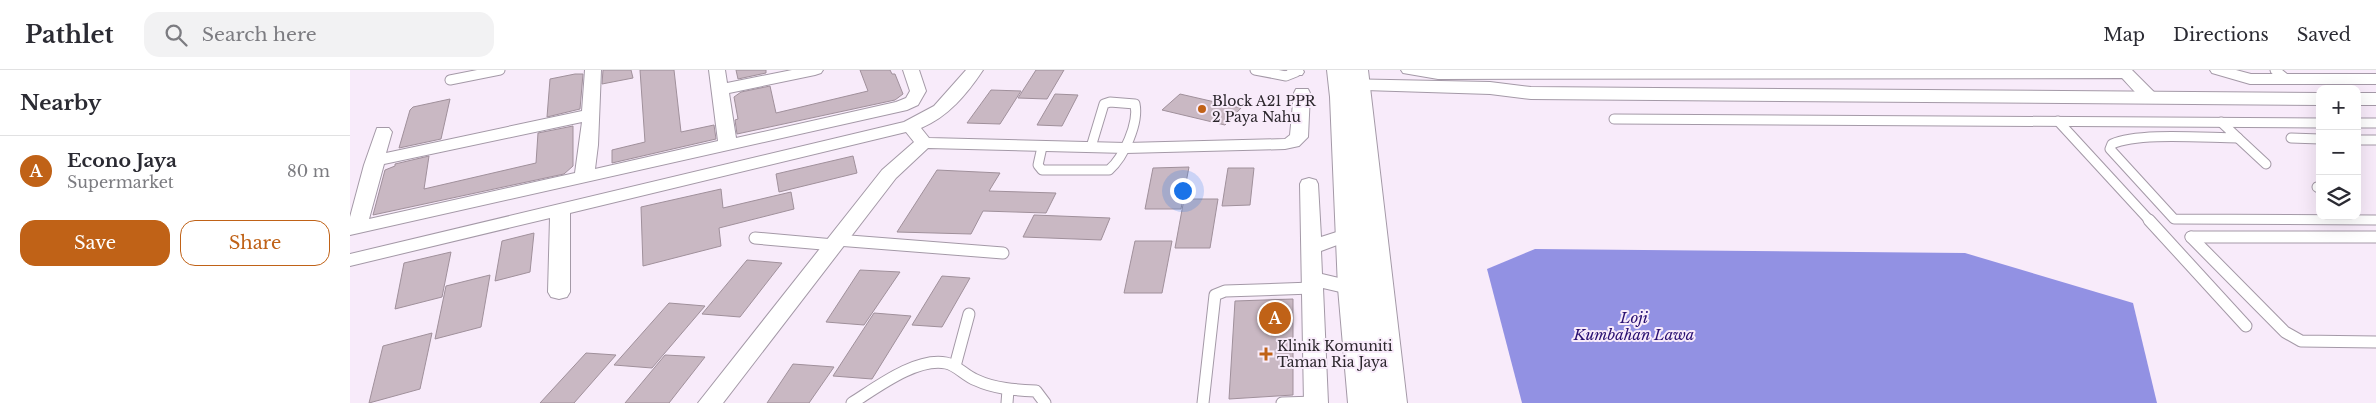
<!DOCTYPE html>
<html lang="en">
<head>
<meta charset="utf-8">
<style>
  :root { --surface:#fff; --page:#f2f2f3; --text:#2b2b33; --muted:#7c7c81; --line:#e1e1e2; --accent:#c06217 }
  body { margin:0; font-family:"Libre Baskerville",serif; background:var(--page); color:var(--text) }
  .controls { position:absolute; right:15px; top:15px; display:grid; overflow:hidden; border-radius:10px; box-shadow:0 5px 20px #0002 }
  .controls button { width:45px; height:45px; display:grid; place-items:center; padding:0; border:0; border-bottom:1px solid var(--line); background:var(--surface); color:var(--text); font:25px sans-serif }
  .you { position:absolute; left:832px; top:120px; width:18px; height:18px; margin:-12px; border:4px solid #fff; border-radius:50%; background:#1a73e8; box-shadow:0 0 0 8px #1a73e833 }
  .badge { display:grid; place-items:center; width:32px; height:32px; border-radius:50%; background:var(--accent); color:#fff; font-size:16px; font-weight:700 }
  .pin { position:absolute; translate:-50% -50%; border:2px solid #fff; box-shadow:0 1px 5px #0006 }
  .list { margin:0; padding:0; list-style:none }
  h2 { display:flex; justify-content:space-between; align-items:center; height:65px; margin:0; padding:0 20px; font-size:21px }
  h2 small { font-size:16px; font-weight:400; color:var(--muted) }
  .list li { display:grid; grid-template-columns:32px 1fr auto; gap:15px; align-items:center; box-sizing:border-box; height:70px; padding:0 20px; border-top:1px solid var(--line) }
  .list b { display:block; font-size:19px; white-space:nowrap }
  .list p { margin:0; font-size:16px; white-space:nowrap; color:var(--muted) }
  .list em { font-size:16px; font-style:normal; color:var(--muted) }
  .actions { display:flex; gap:10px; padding:15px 20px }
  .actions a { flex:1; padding:11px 0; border:1px solid var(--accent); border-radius:15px; text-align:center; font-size:18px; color:var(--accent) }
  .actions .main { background:var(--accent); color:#fff }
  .icon { flex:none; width:28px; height:28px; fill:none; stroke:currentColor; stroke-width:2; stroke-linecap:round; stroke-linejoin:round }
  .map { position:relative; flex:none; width:2026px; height:333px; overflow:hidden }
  header { display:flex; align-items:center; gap:30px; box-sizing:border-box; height:70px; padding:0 25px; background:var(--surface); border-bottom:1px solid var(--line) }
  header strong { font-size:24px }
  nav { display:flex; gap:28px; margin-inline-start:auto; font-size:18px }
  .search { width:350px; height:45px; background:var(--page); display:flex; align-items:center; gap:12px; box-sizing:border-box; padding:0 18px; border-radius:15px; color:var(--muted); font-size:19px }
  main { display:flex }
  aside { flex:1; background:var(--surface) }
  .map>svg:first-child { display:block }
  .water { fill:#9291e3 }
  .building { fill:#c9b8c3; stroke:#a0909b }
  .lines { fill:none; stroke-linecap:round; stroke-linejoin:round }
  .service-far1-casing { stroke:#a499a7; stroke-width:11 }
  .service-casing { stroke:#a499a7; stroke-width:13 }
  .minor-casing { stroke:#a499a7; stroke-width:2 }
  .tertiary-casing { stroke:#a499a7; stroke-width:2 }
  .secondary-casing { stroke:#a499a7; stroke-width:2 }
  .service-far1 { stroke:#fff; stroke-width:9 }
  .service { stroke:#fff; stroke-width:11 }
  .minor { fill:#fff; fill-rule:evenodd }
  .tertiary { fill:#fff; fill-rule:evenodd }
  .secondary { fill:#fff; fill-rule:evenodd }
  .poi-dot { fill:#c06217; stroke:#f8ebfa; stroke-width:2 }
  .labels { text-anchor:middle; stroke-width:4; stroke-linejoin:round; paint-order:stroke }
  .poi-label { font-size:14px; fill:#2b262c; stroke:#f8ebfa; text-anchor:start }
  .water-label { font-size:15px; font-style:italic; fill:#291071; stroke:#f8ebfa }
</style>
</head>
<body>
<header>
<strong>Pathlet</strong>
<div class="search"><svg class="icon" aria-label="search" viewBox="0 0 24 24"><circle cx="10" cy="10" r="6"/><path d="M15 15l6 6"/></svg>Search here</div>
<nav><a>Map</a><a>Directions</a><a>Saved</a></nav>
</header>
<main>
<aside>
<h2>Nearby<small></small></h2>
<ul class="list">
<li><span class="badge">A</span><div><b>Econo Jaya</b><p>Supermarket</p></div><em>80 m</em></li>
</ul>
<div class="actions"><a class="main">Save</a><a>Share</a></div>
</aside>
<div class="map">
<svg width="2026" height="333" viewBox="0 0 2026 333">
  <rect width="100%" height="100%" fill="#f8ebfa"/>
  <polygon class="water" points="1185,179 1615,183 1783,233 1807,333 1172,333 1137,199"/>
  <g class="building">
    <polygon points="253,0 281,0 283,8 252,14"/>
    <polygon points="290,0 324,0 331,62 364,55 366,69 262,93 262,80 295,72"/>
    <polygon points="386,0 416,0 416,3 388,9"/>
    <polygon points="510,0 540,0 542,4 545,4 553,24 545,30 387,64 385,50 388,49 384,27 391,22 420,16 426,43 518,21"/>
    <polygon points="686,0 714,0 697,29 668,28"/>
    <polygon points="225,4 233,4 230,39 197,47 200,9"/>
    <polygon points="641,20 671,21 650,54 617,53"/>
    <polygon points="705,24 728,25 712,56 687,55"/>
    <polygon points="830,24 891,38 875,55 812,40"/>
    <polygon points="100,29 91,69 49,78 60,40 63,37"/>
    <polygon points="223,56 223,96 214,104 23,145 35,100 45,96 45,94 79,86 74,119 186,93 188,63"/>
    <polygon points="503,86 507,103 429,122 426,104"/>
    <polygon points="839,97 831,139 795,139 803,98"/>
    <polygon points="878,98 904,98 900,135 872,136"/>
    <polygon points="587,100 650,103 639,121 706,123 696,143 633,141 621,164 547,162"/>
    <polygon points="371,119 373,138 441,122 444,139 369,158 371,176 293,196 291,137"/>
    <polygon points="834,129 868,129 860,178 825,178"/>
    <polygon points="684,145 760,148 751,170 673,167"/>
    <polygon points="184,163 180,202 145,211 152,171"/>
    <polygon points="785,171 822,171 812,223 774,223"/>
    <polygon points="101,182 92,227 45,239 54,193"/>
    <polygon points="397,190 432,193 390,247 352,244"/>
    <polygon points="510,200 550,202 514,255 476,252"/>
    <polygon points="140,205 131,257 85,269 96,216"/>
    <polygon points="592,206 620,208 592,257 562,255"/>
    <polygon points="943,229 943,325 879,329 885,231"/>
    <polygon points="319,233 355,236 302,298 264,295"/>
    <polygon points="524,243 561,246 522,309 483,306"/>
    <polygon points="82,263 70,319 19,333 33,276"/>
    <polygon points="236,283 266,285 224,333 190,333"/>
    <polygon points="315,285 355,287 319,333 275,333"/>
    <polygon points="443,294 484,297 459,333 417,333"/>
  </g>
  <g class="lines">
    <defs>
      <g id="service-far1">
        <polyline points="905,0 936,6 946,2"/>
        <polyline points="1925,0 1936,9"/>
        <polyline points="100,10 150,0"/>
        <polyline points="1264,49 1970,53"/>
        <polyline points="1708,51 1800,151"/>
        <path d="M1871,52l17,16c-32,0 -99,-6 -126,6l-2,5 64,70 202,1"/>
        <polyline points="2007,53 2026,53"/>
        <polyline points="1888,68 1916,94"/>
        <polyline points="1941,68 1970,69"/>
        <polyline points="2007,70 2026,70"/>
        <path d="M692,77l-4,18 4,5h67c15,-13 30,-47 26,-66l-25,-2 -6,2 -13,43"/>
        <polyline points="1967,117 1970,119"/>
      </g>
      <g id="service">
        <polyline points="1799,150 1896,256"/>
        <polyline points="1841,167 1935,262 1951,271 2026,272"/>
        <polyline points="1841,167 2026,167"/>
        <polyline points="405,168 484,175"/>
        <polyline points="487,170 653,183"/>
        <polyline points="605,296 619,244"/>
        <path d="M502,333c24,-15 64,-46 94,-40 11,2 19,13 30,17 19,9 40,10 60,11l9,12"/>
        <polyline points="657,333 658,320"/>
        <polyline points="853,333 865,225 875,221 962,218"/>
        <polyline points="932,333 966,332"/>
      </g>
      <g id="minor">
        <path d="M235,0h16l-3,75 -3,24 123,-28 -9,-71h16l2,13 65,-13h31l-2,3 -6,2 -86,18 7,45 160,-36 10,-4 4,-7 -7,-21h16l7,21 -8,14 -11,5 -557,125v-18l14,-52 13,-37h12l3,4 -6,21 196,-42zM232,52l-7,51 -206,46 15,-55z"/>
        <path d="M616,0h17c-16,24 -35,47 -62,58l8,10 197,5 159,-4 5,-4 4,-42 2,-4h12l2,4 -2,44 -9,9 -14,3 -159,4 -198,-5 -32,30 -173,225h-25l184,-233 32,-28 -8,-10 -336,81v79l-3,5 -8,2 -8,-2 -3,-5 2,-74 -200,48v-12l554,-132 30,-16z"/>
        <polygon points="937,0 953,0 954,2 952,5 940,5"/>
        <path d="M1051,0h731l28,28 -2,4c-15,3 -26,-14 -36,-24l-684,1 -35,-6z"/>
        <polygon points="1860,0 1886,0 1901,4 2026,4 2026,14 1900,14 1862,3"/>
        <polygon points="959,108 966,110 968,114 971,167 999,158 1006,160 1009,164 1006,168 971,181 972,204 1010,213 1014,218 1010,223 1003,225 973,218 978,333 954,333 950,114 952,110"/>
      </g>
      <g id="tertiary">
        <polygon points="990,9 1140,12 1181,17 1970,23 1970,35 1181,29 1140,24 983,19 980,15 983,11"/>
        <rect x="2007" y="23" width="19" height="12"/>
      </g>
      <polygon id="secondary" points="977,0 1018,0 1057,333 998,333 988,218 980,27"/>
    </defs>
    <use href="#service-far1" class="service-far1-casing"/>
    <use href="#service" class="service-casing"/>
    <use href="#minor" class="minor-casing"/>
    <use href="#tertiary" class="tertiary-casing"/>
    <use href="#secondary" class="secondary-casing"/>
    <use href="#service-far1" class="service-far1"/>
    <use href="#service" class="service"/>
    <use href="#minor" class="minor"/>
    <use href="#tertiary" class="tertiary"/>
    <use href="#secondary" class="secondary"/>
  </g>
  <g class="poi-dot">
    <circle cx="852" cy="39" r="5"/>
    <path d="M913.5 276.5h5v5h5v5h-5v5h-5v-5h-5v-5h5z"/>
  </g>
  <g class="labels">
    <g class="poi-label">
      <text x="862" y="36">Block A21 PPR<tspan x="862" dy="16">2 Paya Nahu</tspan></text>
      <text x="927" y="281">Klinik Komuniti<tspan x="927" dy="16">Taman Ria Jaya</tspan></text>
    </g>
    <g class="water-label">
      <text x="1284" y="253">Loji<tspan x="1284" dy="17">Kumbahan Lawa</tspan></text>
    </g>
  </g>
</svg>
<div class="controls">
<button>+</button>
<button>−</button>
<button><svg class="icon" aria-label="layers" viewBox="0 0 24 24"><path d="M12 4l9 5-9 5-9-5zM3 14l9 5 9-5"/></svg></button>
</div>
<div class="you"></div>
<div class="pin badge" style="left:925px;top:248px">A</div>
</div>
</main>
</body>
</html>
